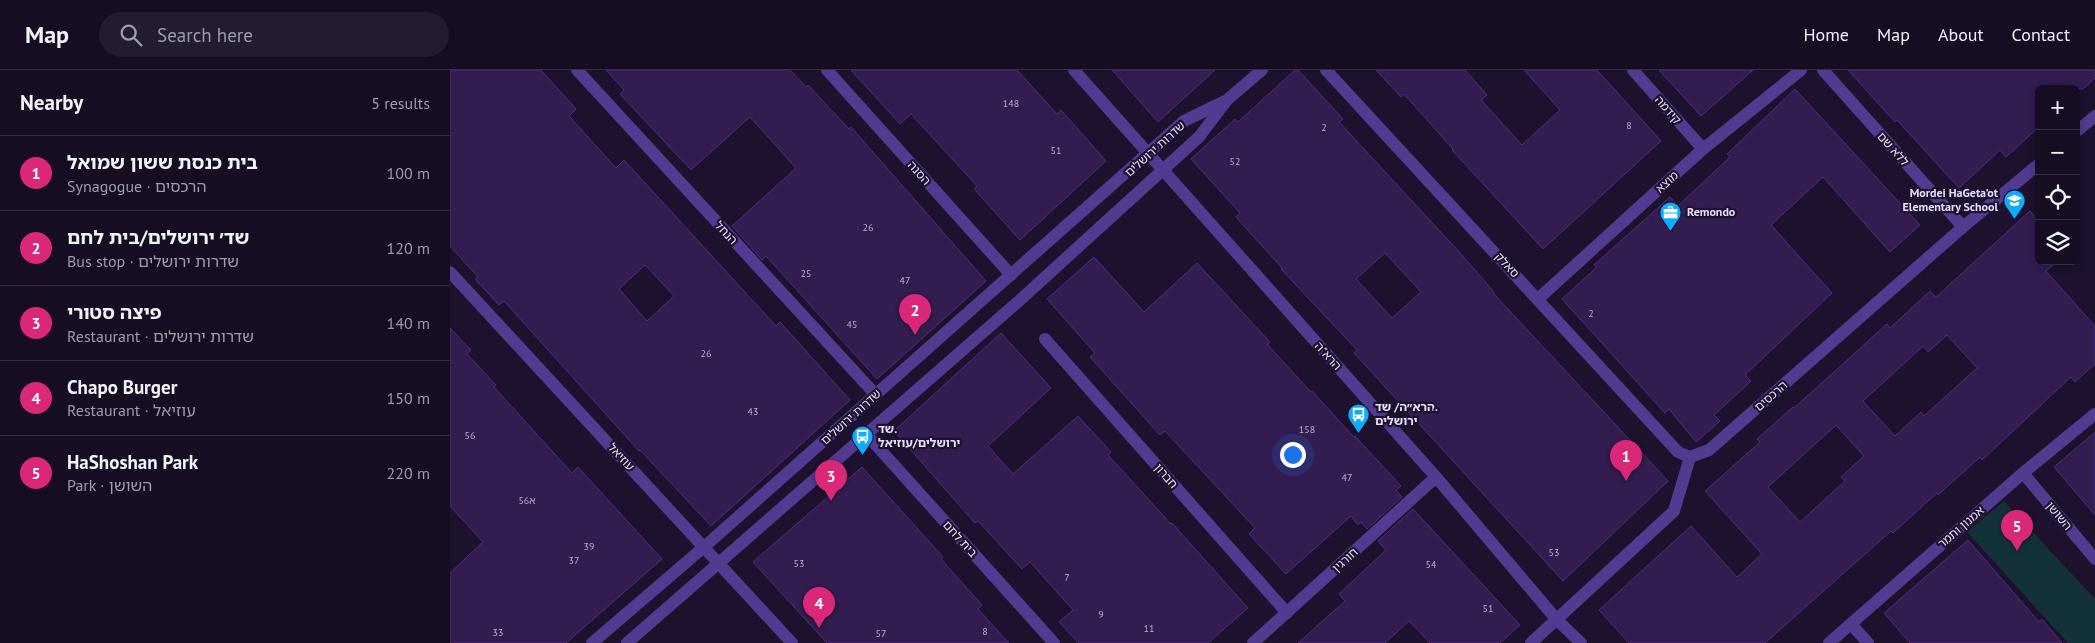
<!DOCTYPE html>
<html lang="en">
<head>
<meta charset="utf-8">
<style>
  :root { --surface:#160d22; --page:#231b2f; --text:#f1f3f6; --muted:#9e9ca5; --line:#352d40; --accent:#db2777 }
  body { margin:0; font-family:"PT Sans","Noto Sans Hebrew",sans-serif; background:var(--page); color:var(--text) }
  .controls { position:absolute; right:15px; top:15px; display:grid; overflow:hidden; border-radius:8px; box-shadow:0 2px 8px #0003 }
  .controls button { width:45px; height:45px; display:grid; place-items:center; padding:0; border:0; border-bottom:1px solid var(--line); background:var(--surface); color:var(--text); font:25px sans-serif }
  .you { position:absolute; left:842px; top:384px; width:18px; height:18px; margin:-12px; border:4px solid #fff; border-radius:50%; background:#1a73e8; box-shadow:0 0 0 8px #1a73e833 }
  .badge { display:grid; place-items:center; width:32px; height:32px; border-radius:50%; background:var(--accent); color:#fff; font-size:16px; font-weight:700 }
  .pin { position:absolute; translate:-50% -41px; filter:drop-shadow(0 1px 2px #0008) }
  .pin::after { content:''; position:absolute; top:26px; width:18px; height:15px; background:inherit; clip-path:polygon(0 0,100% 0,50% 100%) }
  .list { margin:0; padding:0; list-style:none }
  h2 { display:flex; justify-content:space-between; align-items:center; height:65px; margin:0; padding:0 20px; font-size:21px }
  h2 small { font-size:16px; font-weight:400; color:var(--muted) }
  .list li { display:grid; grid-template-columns:32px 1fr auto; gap:15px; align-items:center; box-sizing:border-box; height:75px; padding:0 20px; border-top:1px solid var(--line) }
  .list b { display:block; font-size:19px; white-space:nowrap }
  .list p { margin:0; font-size:16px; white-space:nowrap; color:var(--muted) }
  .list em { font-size:16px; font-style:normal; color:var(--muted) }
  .icon { flex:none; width:28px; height:28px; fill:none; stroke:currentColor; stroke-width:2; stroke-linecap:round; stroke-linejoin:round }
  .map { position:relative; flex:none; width:1645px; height:573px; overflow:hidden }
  header { display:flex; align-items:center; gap:30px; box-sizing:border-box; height:70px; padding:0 25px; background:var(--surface); border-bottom:1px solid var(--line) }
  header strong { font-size:24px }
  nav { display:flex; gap:28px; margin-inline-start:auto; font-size:18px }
  .search { width:350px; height:45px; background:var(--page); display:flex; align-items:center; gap:12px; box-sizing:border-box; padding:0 18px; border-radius:28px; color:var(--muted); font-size:19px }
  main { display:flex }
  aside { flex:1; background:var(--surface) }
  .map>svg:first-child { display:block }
  .green { fill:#133138 }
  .building { fill:#321c50; stroke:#4f2d7d; fill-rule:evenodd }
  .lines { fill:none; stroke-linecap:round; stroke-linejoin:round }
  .minor { stroke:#513a8f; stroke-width:12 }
  .tertiary { stroke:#513a8f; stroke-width:12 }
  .labels { text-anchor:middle; stroke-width:4.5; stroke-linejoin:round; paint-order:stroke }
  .number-label { font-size:10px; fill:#bbaed3 }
  .street-label { font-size:12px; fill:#e9deff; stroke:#1d112e }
  .poi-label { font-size:12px; font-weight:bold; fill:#e9deff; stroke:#1d112e; text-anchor:start }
</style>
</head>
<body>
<header>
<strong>Map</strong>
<div class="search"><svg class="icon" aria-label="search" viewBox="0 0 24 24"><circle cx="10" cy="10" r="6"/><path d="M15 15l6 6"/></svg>Search here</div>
<nav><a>Home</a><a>Map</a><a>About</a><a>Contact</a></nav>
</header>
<main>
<aside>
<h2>Nearby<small>5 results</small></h2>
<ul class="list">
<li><span class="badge">1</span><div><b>בית כנסת ששון שמואל</b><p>Synagogue · הרכסים</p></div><em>100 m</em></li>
<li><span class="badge">2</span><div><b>שד׳ ירושלים/בית לחם</b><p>Bus stop · שדרות ירושלים</p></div><em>120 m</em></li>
<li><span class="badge">3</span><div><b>פיצה סטורי</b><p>Restaurant · שדרות ירושלים</p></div><em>140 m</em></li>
<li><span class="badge">4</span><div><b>Chapo Burger</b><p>Restaurant · עוזיאל</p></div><em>150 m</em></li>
<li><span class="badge">5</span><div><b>HaShoshan Park</b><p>Park · השושן</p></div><em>220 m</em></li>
</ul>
</aside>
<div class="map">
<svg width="1645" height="573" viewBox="0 0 1645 573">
  <rect width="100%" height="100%" fill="#1d112e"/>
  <polygon class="green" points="1554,431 1645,529 1645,573 1618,573 1517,462"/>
  <g class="building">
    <path d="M0,0h91l35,39 -7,7 47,52 8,-8 152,166 4,-4 70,78 -139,126 -71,-76 -1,1 -135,-150 -5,4 -24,-26 3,-2 -28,-31zM195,195l29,31 -27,25 -28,-32z"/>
    <polygon points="156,0 340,0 356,17 358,15 399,59 401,57 536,211 427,309 316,186 312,190 282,156 346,98 300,47 241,100 170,24 174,20"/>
    <polygon points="401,0 567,0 607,44 611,40 656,91 570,170 524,119 527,116 461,44 450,54"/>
    <polygon points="662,0 765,0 708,52"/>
    <path d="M845,0h3l45,49 -4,3 122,132 33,38 -1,1 175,188 -105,100 -209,-228 3,-3 -76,-81 1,-1 -46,-51 4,-4 -49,-54 44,-40 3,3zM935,183l36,39 -29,26 -36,-39z"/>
    <polygon points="926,0 1015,0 1037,25 1031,30 1072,75 1110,40 1074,0 1147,0 1211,71 1093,179 1002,80 1003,79 954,24 951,27"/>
    <polygon points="1209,0 1303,0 1251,46"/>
    <polygon points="1398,0 1645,0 1645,8 1633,19 1589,19 1589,57 1556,87 1550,80 1509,118 1447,50 1445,52"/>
    <polygon points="1345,19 1470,155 1440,182 1373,107 1321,155 1382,223 1295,305 1301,311 1264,345 1270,351 1246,372 1219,339 1215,343 1112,229 1147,197 1144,195 1220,127 1228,136 1280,87 1277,84"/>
    <path d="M1580,141l9,10v40h18l-11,10 49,55v38l-20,18 -4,-5 -89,83 -2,-3 -42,38 -1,-2 -44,40 -2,-2 -126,112h-136l-30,-33 92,-84 46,51 25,-23 -57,-63 55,-49 -3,-3 36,-32 1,1 93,-84 3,4 40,-37 6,6zM1497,265l30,33 -53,48 -3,-4 -26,24 -32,-35 60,-55 5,6zM1386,355l28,31 -23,21 4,4 -45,41 -32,-35z"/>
    <polygon points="644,187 694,242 747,193 820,272 817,274 861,322 862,321 904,367 905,366 951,416 946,420 952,427 917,459 911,452 908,455 901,446 836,504 799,464 805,458 715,361 710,365 640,287 645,283 597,229"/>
    <polygon points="0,258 21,280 17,284 46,315 44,317 122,403 128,397 212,489 116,573 0,573 0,503 33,472 0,436"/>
    <polygon points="551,263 601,318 538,376 563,404 628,346 661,382 658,385 721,454 722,453 798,538 758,573 629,573 609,552 623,540 580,492 572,499 528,451 525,453 444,361"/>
    <polygon points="1645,362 1645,445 1604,397"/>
    <polygon points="412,397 493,487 491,489 532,535 528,539 559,573 377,573 303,492"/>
    <polygon points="963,439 1070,555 1050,573 980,573 959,551 935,573 848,573 895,531 889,524 936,480 928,471"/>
    <polygon points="1518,470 1589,552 1592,549 1612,573 1460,573 1434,543"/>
  </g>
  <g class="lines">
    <g class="minor">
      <polyline points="127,0 426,325"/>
      <polyline points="377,0 561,205"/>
      <polyline points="876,0 1228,382 1240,387"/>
      <polyline points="1183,0 1253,79"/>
      <polyline points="1373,0 1513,157"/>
      <polyline points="1626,62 1645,46"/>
      <polyline points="0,202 342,573"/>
      <polyline points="1088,229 1253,79 1351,0"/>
      <polyline points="595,269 837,543"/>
      <polyline points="417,365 604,573"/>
      <polyline points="1573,403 1645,489"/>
      <polyline points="1401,554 1418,573"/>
      <polyline points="803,573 986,407"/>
      <polyline points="1081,573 1224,441 1240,387 1259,380 1513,157 1589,94"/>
      <polyline points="1379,573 1573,403 1645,344"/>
    </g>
    <g class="tertiary">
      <polyline points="624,0 986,407 1107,550 1131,573"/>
      <polyline points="142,573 254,477 734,51 775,31"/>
      <polyline points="177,573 570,230 749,67 777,30 812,0"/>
    </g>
  </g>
  <defs>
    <symbol id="school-pin" viewBox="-11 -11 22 30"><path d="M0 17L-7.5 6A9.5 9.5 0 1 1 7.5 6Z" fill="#0aadff" stroke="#1d112e"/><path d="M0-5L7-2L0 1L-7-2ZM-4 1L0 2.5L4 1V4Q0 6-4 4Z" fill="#fff"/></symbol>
    <symbol id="office-pin" viewBox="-11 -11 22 30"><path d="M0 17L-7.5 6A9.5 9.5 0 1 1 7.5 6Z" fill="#0aadff" stroke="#1d112e"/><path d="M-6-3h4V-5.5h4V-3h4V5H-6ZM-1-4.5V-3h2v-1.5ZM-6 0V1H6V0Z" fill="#fff"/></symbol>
    <symbol id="bus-pin" viewBox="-11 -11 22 30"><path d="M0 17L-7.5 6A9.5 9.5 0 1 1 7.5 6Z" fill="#0aadff" stroke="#1d112e"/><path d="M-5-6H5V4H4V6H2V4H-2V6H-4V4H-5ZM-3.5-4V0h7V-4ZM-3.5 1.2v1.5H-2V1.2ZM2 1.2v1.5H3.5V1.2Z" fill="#fff"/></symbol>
  </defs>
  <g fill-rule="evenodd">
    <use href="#school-pin" x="1552" y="118" width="25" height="34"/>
    <use href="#office-pin" x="1208" y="130" width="25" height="34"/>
    <use href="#bus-pin" x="896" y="332" width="25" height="34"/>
    <use href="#bus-pin" x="400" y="354" width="25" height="34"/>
  </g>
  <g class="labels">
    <g class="number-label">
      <text x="561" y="37">148</text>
      <text x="1179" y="59">8</text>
      <text x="874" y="61">2</text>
      <text x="606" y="84">51</text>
      <text x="785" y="95">52</text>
      <text x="418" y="161">26</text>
      <text x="356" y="207">25</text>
      <text x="455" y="214">47</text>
      <text x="1141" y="247">2</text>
      <text x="402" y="258">45</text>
      <text x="256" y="287">26</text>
      <text x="303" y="345">43</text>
      <text x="857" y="363">158</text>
      <text x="20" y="369">56</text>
      <text x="897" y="411">47</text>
      <text x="77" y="434">56א</text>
      <text x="139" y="480">39</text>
      <text x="1104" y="486">53</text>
      <text x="124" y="494">37</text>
      <text x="349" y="497">53</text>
      <text x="981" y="498">54</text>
      <text x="617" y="511">7</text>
      <text x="1038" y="542">51</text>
      <text x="651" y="548">9</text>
      <text x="699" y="562">11</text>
      <text x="535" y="565">8</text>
      <text x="48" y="566">33</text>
      <text x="431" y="567">57</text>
    </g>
    <g class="street-label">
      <text transform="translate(1218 40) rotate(49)" y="4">קידמה</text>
      <text transform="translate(705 79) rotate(-42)" y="4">שדרות ירושלים</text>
      <text transform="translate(1443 79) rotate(48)" y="4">ללא שם</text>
      <text transform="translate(469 103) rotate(48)" y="4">הסנה</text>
      <text transform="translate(1217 112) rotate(-42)" y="4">מוצא</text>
      <text transform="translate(276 163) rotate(47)" y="4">הנחל</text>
      <text transform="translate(1057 195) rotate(47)" y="4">סאלק</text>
      <text transform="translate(878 286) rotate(48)" y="4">הרא"ה</text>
      <text transform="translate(1321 326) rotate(-41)" y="4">הרכסים</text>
      <text transform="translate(401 347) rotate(-42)" y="4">שדרות ירושלים</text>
      <text transform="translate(171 387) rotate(47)" y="4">עוזיאל</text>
      <text transform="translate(716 406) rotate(49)" y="4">חברון</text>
      <text transform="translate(1609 446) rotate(50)" y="4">השושן</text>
      <text transform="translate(1511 457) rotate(-41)" y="4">אמנון ותמר</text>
      <text transform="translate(510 469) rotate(48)" y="4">בית לחם</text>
      <text transform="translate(895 490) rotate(-42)" y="4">חורגין</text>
    </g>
    <g class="poi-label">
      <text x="1548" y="127" text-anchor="end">Mordei HaGeta'ot<tspan x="1548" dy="14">Elementary School</tspan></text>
      <text x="1237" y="146">Remondo</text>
      <text x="925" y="341">הרא״ה/ שד.<tspan x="925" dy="14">ירושלים</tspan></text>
      <text x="428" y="363">שד.<tspan x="428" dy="14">ירושלים/עוזיאל</tspan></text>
    </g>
  </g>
</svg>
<div class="controls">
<button>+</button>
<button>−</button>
<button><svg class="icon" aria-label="locate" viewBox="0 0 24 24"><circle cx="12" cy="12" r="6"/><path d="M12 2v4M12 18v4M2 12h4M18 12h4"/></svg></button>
<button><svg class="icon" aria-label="layers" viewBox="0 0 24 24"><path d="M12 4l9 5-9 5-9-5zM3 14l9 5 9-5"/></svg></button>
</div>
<div class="you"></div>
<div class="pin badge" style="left:1176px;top:411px">1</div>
<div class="pin badge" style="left:465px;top:265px">2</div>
<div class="pin badge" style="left:381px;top:431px">3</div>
<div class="pin badge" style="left:369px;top:558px">4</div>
<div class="pin badge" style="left:1567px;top:481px">5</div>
</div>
</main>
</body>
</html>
